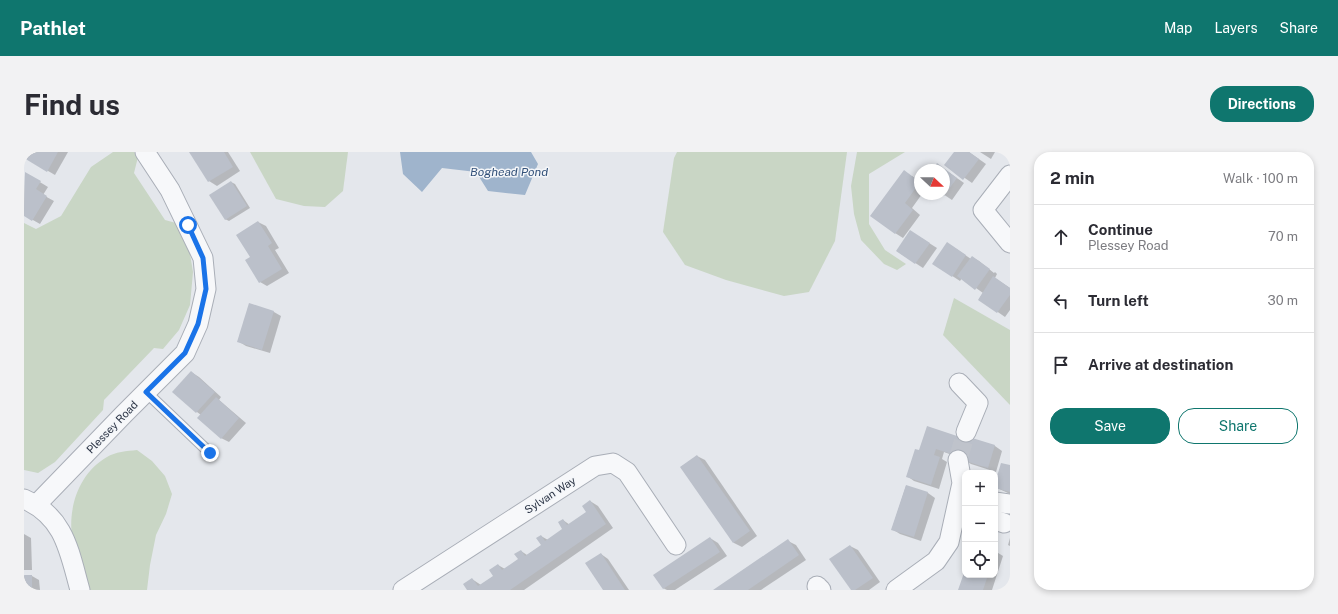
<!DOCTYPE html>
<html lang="en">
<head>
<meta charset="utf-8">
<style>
  :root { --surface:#fff; --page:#f2f2f3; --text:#2b2b33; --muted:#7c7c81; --line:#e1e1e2; --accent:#0f766e }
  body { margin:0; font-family:"Public Sans",sans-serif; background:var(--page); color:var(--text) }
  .controls { position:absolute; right:12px; bottom:12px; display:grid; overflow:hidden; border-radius:8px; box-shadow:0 2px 6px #0003 }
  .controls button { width:36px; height:36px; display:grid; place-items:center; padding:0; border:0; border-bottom:1px solid var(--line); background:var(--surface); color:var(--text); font:20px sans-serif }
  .compass { position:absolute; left:890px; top:12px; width:36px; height:36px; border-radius:50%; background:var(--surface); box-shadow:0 2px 6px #0003; rotate:112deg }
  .stop { position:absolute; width:12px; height:12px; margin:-9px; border:3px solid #1a73e8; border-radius:50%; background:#fff }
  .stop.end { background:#1a73e8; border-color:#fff; box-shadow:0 1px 4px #0008 }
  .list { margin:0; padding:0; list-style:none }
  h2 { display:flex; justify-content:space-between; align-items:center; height:52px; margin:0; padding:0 16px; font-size:17px }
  h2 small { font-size:13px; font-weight:400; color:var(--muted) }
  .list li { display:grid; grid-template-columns:26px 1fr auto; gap:12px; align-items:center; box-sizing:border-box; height:64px; padding:0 16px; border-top:1px solid var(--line) }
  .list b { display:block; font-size:15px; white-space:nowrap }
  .list p { margin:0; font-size:13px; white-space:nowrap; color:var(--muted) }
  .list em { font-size:13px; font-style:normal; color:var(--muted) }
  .actions { display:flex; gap:8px; padding:12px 16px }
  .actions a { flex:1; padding:9px 0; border:1px solid var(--accent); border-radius:16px; text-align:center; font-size:14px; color:var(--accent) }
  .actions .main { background:var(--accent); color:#fff }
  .icon { flex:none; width:22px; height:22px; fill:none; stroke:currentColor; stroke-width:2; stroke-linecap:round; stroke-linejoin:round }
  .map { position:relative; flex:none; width:986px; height:438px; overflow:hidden; border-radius:16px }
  header { display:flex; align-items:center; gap:24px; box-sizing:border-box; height:56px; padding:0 20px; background:var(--accent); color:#fff }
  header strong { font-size:19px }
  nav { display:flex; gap:22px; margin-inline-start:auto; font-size:14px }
  .intro { display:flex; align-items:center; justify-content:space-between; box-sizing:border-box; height:96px; padding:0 24px }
  h1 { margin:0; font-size:28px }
  .button { padding:10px 18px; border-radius:16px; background:var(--accent); color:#fff; font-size:14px; font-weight:700 }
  main { display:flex; gap:24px; padding:0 24px }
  aside { flex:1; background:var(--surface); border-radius:16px; box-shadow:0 2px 6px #0003 }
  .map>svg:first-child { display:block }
  .green { fill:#c9d6c5 }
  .water { fill:#9fb4cc }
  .shadow { fill:#0003 }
  .building { fill:#bbc0ca }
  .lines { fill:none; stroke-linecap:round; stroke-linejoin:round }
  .street-tunnel { stroke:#bfc3cb; stroke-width:19; stroke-dasharray:19 10; stroke-linecap:butt }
  .lane-casing { stroke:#a9aeb7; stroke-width:12 }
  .street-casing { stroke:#a9aeb7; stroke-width:21 }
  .lane { stroke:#f7f8fa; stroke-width:10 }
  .street { stroke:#f7f8fa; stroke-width:19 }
  .route { stroke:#1a73e8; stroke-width:5 }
  .labels { text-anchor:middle; stroke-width:3; stroke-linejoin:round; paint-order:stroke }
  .street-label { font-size:11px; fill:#2b3445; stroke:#f4f6f9 }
  .water-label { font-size:12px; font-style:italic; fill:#34527a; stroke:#f4f6f9 }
</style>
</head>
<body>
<header>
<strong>Pathlet</strong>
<nav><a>Map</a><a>Layers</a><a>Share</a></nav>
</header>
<div class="intro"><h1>Find us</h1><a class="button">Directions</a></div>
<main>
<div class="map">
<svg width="986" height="438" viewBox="0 0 986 438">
  <rect width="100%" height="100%" fill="#e4e7ec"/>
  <g class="green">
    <polygon points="89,0 110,0 114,5 110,21 141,68 152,71 165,96 169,120 166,153 155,178 139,197 130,196 80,248 79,258 31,310 14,321 0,318 0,71 12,77 37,64 67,15"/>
    <polygon points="226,0 324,0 319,39 301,55 280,54 252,47"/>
    <polygon points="653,0 823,0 811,89 785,140 760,144 702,128 661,113 639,80 650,6"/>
    <polygon points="833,0 881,0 845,22 845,72 861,98 882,112 873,118 860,112 837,88 830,62 827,34"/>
    <polygon points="930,146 986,178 986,253 919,183"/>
    <path d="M113,298l15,11 13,15 7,18 -6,20 -10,21 -6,30 -3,25h-59c-5,-15 -15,-38 -16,-53 -4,-30 7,-64 35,-80 8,-5 20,-6 30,-7z"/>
  </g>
  <polygon class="water" points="376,0 507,0 514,12 501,43 464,39 452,20 418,16 398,40 379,22"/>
  <g class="shadow">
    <polygon points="0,0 44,0 31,23 0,5"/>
    <polygon points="167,0 204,0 216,19 193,34 185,29"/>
    <polygon points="932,0 945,0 962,12 948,31 922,13"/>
    <polygon points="956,0 971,0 967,7"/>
    <polygon points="913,12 940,31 928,48 919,42 920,42 920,18 909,18"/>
    <polygon points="1,21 24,35 19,43 30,49 16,72 0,63"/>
    <polygon points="888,24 896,30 896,42 898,42 888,56 896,63 879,86 871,81"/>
    <polygon points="207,30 211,32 226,56 205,69 201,67"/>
    <polygon points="234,70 242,74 255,96 251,98 265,121 243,134 236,130"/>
    <polygon points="894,84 913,96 899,116 873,99"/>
    <polygon points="931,96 947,107 948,105 955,109 970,121 971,120 973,122 971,126 986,136 986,158 981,165 955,147 959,141 938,126 936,129 910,112"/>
    <polygon points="226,152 250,160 257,164 246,201 222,194 214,189"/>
    <polygon points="167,220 175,225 197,245 195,248 222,271 205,290 197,286 177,263 173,260"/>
    <polygon points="946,286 971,294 978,299 972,320 947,312 939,307 920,300 918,307 923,310 915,337 890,329 883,324 895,300 946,289"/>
    <polygon points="673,304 681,308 733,384 718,395 710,391 657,315"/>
    <polygon points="986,314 986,342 971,335"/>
    <polygon points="882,334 904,341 911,346 897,389 876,382 868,377"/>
    <polygon points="566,349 574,354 589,376 500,438 444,438 448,427 457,433 470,424 474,413 481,417 495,408 497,399 503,403 518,393 517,384 524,388 540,377 539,368 546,373 564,360"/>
    <polygon points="0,382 7,386 8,418 0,418"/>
    <polygon points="686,386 694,391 703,404 651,438 643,438 639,436"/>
    <polygon points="986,386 986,394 984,393"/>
    <polygon points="764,389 772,393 782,408 737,438 691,438"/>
    <polygon points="826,394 834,398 856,430 845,438 828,438"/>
    <polygon points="971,399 979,404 968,438 937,438 941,421 941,423 971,423"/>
    <polygon points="577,402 584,407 605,438 580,438"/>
    <polygon points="0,424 8,424 15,428 16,438 0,438"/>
  </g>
  <g class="building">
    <polygon points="0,0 34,0 23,20 0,6"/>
    <polygon points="165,0 200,0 209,15 184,30"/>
    <polygon points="930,0 945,0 955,7 939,28 920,13"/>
    <polygon points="913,11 933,26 920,44 917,42 920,42 920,18 908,18"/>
    <polygon points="880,18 896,30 881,51 889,58 871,82 846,64"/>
    <polygon points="1,20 17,29 12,37 23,44 8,69 0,64"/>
    <polygon points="207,29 223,54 201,68 185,43"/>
    <polygon points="234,69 248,91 244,94 258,117 235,131 221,108 226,105 212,83"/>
    <polygon points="886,78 906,91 891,112 872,99"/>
    <polygon points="923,90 942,103 928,125 908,112"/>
    <polygon points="948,104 966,117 951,138 933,124"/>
    <polygon points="969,124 986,136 986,143 973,161 954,148"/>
    <polygon points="225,151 250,159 238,198 213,190"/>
    <polygon points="167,219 191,240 172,261 148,240"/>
    <polygon points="192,245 215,266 197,287 173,266"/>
    <polygon points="903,274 945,288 945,285 971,293 964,316 938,308 939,306 912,297 910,303 916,305 907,333 882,325 891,297 895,298"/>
    <polygon points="673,303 726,379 709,391 656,315"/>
    <polygon points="977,311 986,313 986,340 971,336 971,331"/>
    <polygon points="882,333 904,340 890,385 867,378"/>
    <polygon points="566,348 582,372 486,438 443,438 439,432 448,426 454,434 469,424 465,418 474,412 478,418 494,407 490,402 497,398 501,404 517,393 512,386 517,383 521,389 538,377 534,370 539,367 543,373 562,360 558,354"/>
    <polygon points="686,385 696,400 639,437 629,423"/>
    <polygon points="764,387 775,403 724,438 689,438"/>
    <polygon points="826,393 849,426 831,438 827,438 805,407"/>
    <polygon points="577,401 601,438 579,438 561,411"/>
    <polygon points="941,418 941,423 964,423 959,438 934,438"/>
    <rect x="0" y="423" width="8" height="15"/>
  </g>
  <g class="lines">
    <polyline class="street-tunnel" points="934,308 942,280"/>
    <defs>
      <polyline id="lane" points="122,240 186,301"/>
      <g id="street">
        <polyline points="986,91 959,58 986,23"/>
        <polyline points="935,231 954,251 942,280"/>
        <path d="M0,347c41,18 45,52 56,91"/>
        <polyline points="971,350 986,352"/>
        <polyline points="13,352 100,262 161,201 174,172 182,137 179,106 146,38 121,0"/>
        <polyline points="971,368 980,371"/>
        <polyline points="793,434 797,438"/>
        <polyline points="379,438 571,314 589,311 603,320 652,393"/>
        <polyline points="872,438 912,409 925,390 938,331 934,308"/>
      </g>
    </defs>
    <use href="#lane" class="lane-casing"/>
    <use href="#street" class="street-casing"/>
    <use href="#lane" class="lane"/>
    <use href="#street" class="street"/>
  </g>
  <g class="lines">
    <polyline class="route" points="164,73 179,106 182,137 174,172 161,201 122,240 186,301"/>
  </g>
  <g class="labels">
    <g class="street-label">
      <text transform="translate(88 275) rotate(-46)" y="4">Plessey Road</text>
      <text transform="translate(526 343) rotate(-33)" y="4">Sylvan Way</text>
    </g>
    <g class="water-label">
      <text x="485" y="24">Boghead Pond</text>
    </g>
  </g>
</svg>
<div class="controls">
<button>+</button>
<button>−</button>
<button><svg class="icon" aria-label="locate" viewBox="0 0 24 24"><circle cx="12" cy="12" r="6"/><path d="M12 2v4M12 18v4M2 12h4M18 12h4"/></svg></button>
</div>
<svg class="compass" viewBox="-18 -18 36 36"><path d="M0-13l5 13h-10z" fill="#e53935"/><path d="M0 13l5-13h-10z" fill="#7c7c81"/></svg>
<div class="stop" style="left:164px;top:73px"></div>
<div class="stop end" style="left:186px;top:301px"></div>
</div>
<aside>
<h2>2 min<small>Walk · 100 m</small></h2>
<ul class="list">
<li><svg class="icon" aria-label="ahead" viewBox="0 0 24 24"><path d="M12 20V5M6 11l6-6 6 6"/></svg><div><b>Continue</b><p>Plessey Road</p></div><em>70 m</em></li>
<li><svg class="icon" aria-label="left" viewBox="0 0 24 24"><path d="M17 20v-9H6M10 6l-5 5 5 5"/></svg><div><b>Turn left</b></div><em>30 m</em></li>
<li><svg class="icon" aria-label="arrive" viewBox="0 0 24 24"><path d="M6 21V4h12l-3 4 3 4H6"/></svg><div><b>Arrive at destination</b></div></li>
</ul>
<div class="actions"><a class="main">Save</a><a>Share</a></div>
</aside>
</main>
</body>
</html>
